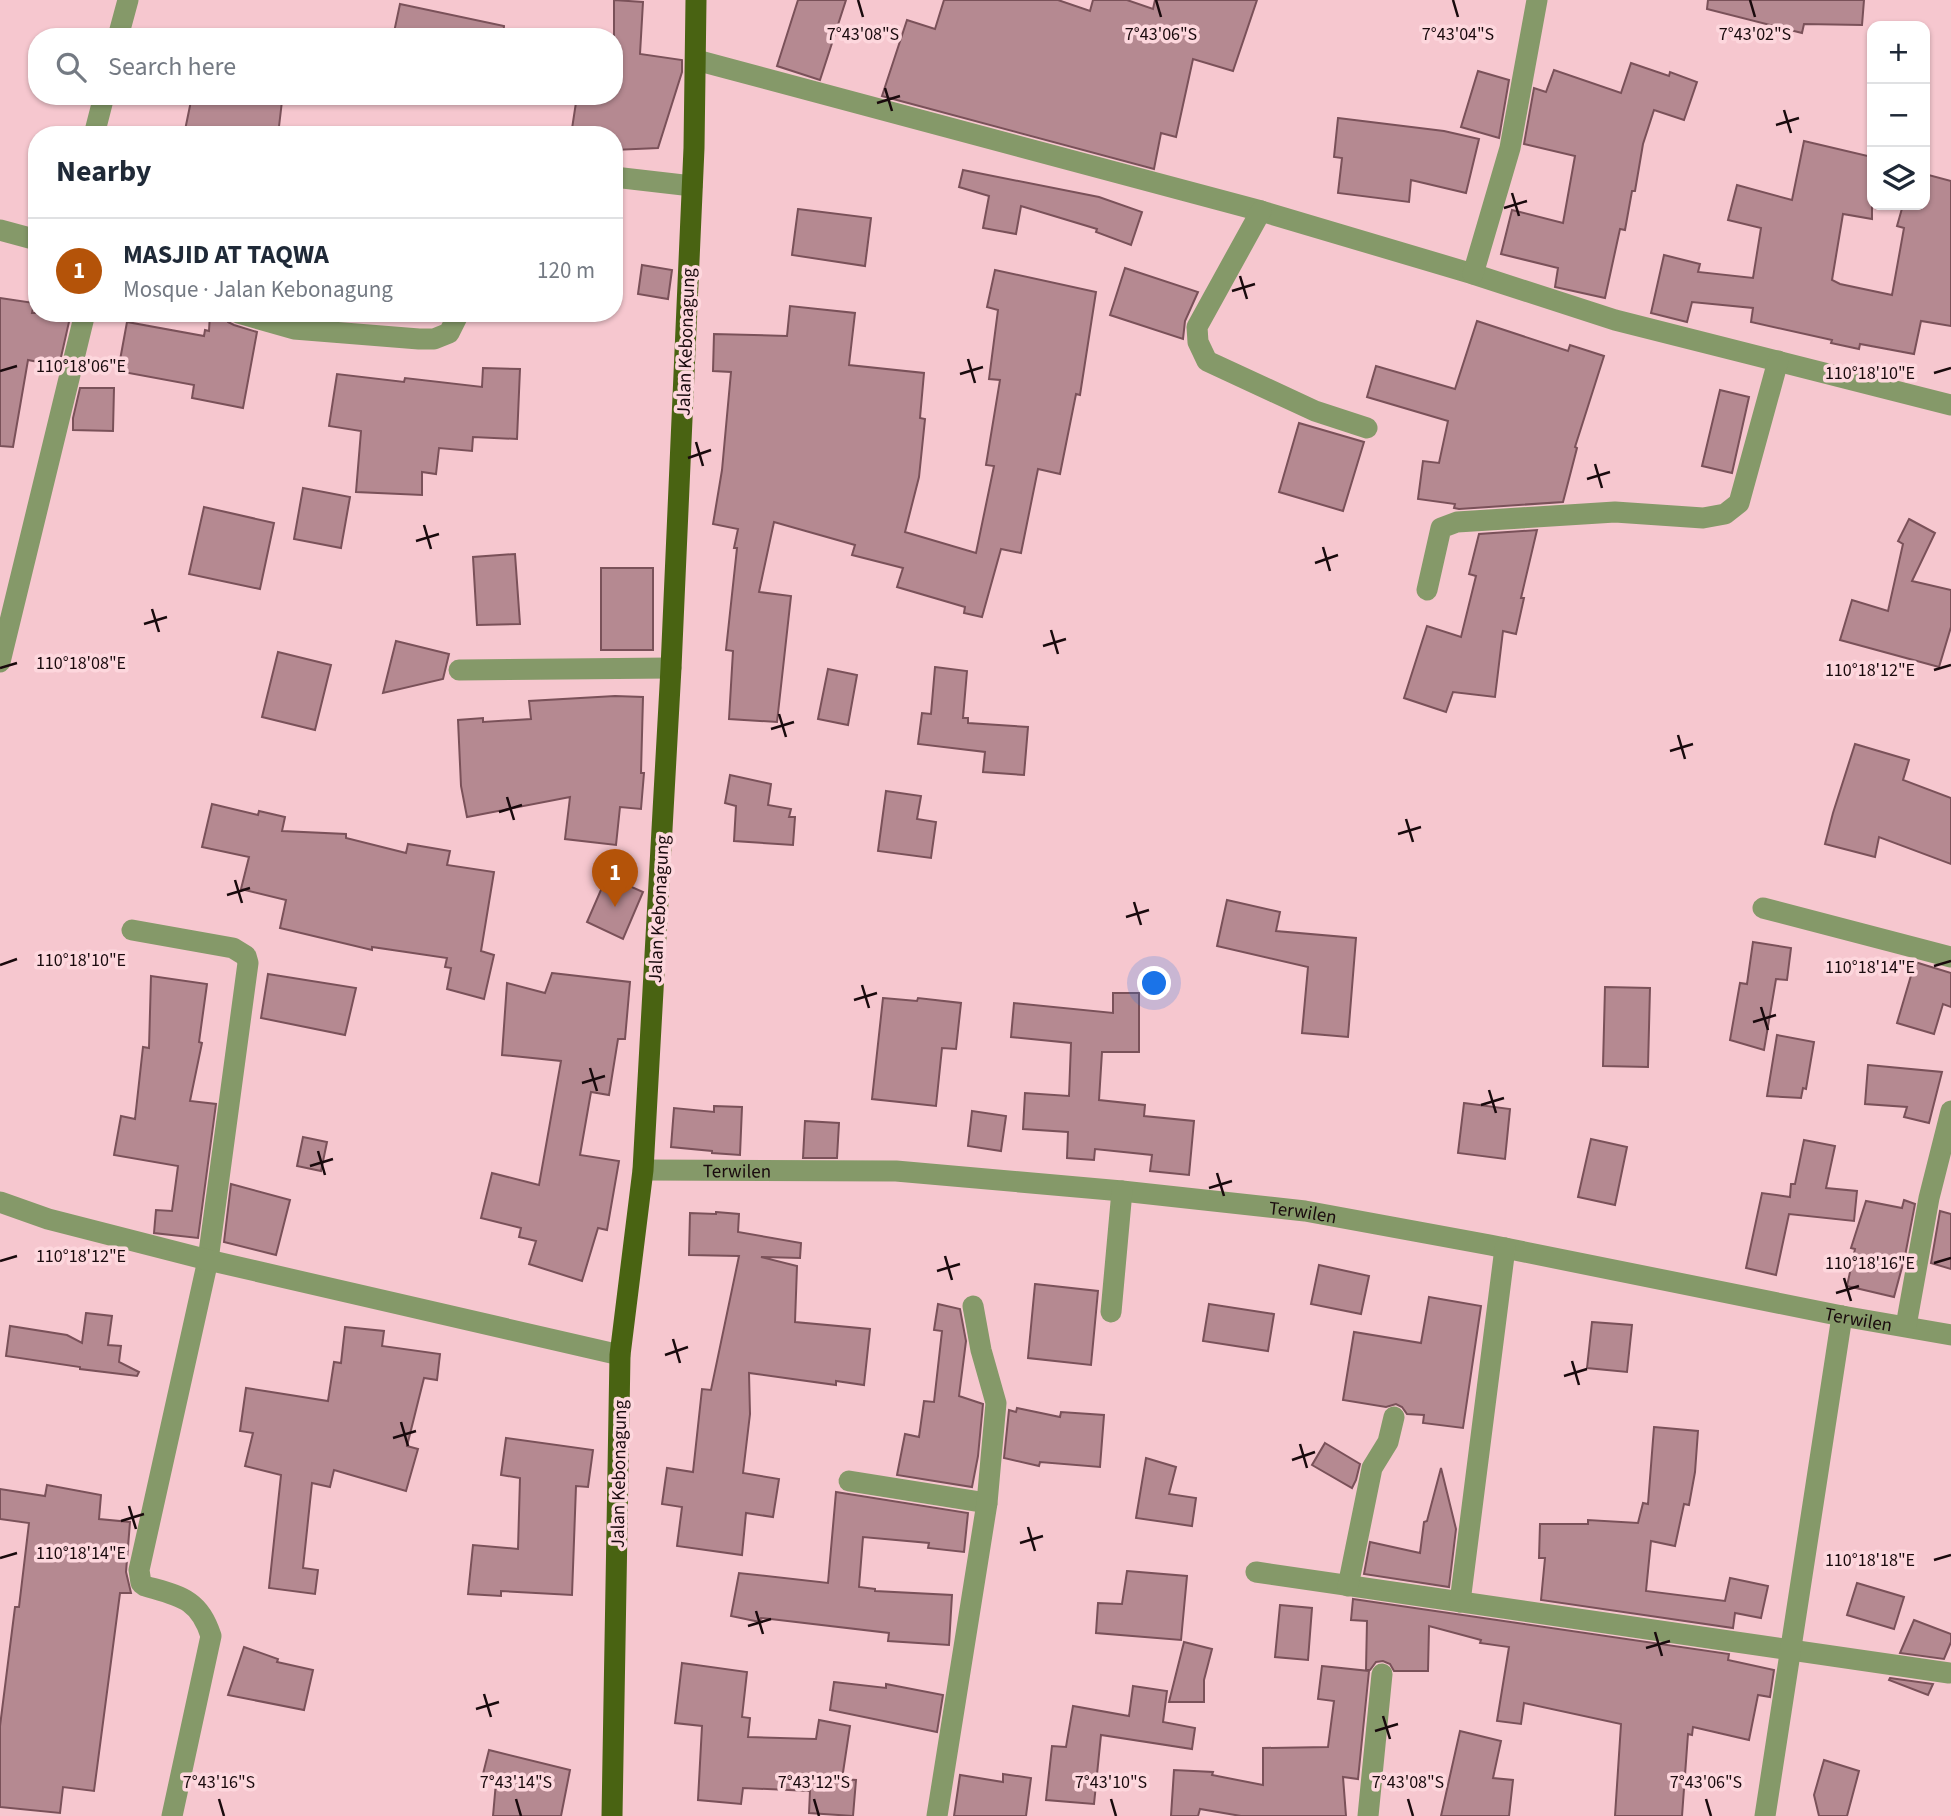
<!DOCTYPE html>
<html lang="en">
<head>
<meta charset="utf-8">
<style>
  :root { --surface:#fff; --page:#f6f6f7; --text:#1f2937; --muted:#747a83; --line:#e0e1e3; --accent:#b45309 }
  body { margin:0; font-family:"Source Sans 3",sans-serif; background:var(--page); color:var(--text) }
  .controls { position:absolute; right:21px; top:21px; display:grid; overflow:hidden; border-radius:14px; box-shadow:0 2px 5px #0004 }
  .controls button { width:63px; height:63px; display:grid; place-items:center; padding:0; border:0; border-bottom:2px solid var(--line); background:var(--surface); color:var(--text); font:35px sans-serif }
  .you { position:absolute; left:1155px; top:984px; width:24px; height:24px; margin:-18px; border:5px solid #fff; border-radius:50%; background:#1a73e8; box-shadow:0 0 0 10px #1a73e833 }
  .badge { display:grid; place-items:center; width:46px; height:46px; border-radius:50%; background:var(--accent); color:#fff; font-size:23px; font-weight:700 }
  .pin { position:absolute; translate:-50% -58px; filter:drop-shadow(0 2px 4px #0008) }
  .pin::after { content:''; position:absolute; top:37px; width:24px; height:21px; background:inherit; clip-path:polygon(0 0,100% 0,50% 100%) }
  .list { margin:0; padding:0; list-style:none }
  h2 { display:flex; justify-content:space-between; align-items:center; height:91px; margin:0; padding:0 28px; font-size:30px }
  h2 small { font-size:23px; font-weight:400; color:var(--muted) }
  .list li { display:grid; grid-template-columns:46px 1fr auto; gap:21px; align-items:center; box-sizing:border-box; height:105px; padding:0 28px; border-top:2px solid var(--line) }
  .list b { display:block; font-size:26px; white-space:nowrap }
  .list p { margin:0; font-size:23px; white-space:nowrap; color:var(--muted) }
  .list em { font-size:23px; font-style:normal; color:var(--muted) }
  .icon { flex:none; width:38px; height:38px; fill:none; stroke:currentColor; stroke-width:2; stroke-linecap:round; stroke-linejoin:round }
  .map { position:relative; flex:none; width:1951px; height:1816px; overflow:hidden }
  .search { position:absolute; background:var(--surface); box-shadow:0 2px 5px #0004; left:28px; top:28px; width:595px; height:77px; display:flex; align-items:center; gap:18px; box-sizing:border-box; padding:0 24px; border-radius:28px; color:var(--muted); font-size:26px }
  .panel { position:absolute; background:var(--surface); box-shadow:0 2px 5px #0004; left:28px; top:126px; width:595px; height:196px; border-radius:28px }
  .map>svg:first-child { display:block }
  .building { fill:#b58991; stroke:#7a5159; stroke-width:2 }
  .lines { fill:none; stroke-linecap:round; stroke-linejoin:round }
  .street { stroke:#859969; stroke-width:21 }
  .primary { stroke:#496312; stroke-width:21 }
  .ticks { fill:none; stroke:#190a0d; stroke-width:2.5 }
  .labels { text-anchor:middle; stroke-width:7; stroke-linejoin:round; paint-order:stroke }
  .street-label { font-size:19px; fill:#190a0d; stroke:#fdd7dd }
  .ticks-label { font-size:18px; text-anchor:middle; fill:#190a0d; stroke:#fdd7dd; stroke-width:7; stroke-linejoin:round; paint-order:stroke }
</style>
</head>
<body>
<div class="map">
<svg width="1951" height="1816" viewBox="0 0 1951 1816">
  <rect width="100%" height="100%" fill="#f6c7cf"/>
  <g class="building">
    <polygon points="614,0 643,2 640,54 682,60 682,72 658,148 614,150 614,135 571,135 577,96 614,96"/>
    <polygon points="798,0 846,0 820,80 777,66"/>
    <polygon points="944,0 1058,0 1090,11 1093,0 1127,0 1153,9 1155,0 1257,0 1233,71 1193,59 1176,137 1161,133 1154,169 882,96 907,20 935,29"/>
    <polygon points="1708,0 1864,0 1862,25 1804,24 1802,33 1707,9"/>
    <polygon points="400,4 504,26 503,37 393,37"/>
    <polygon points="1631,63 1669,76 1670,72 1697,82 1684,120 1654,110 1643,144 1635,191 1632,191 1625,230 1620,229 1605,298 1555,287 1558,268 1501,254 1512,210 1563,223 1575,156 1524,144 1534,88 1546,92 1554,70 1621,93"/>
    <polygon points="1478,71 1509,80 1499,138 1461,127"/>
    <polygon points="192,96 209,96 238,103 239,96 282,101 278,135 184,135"/>
    <polygon points="1338,118 1444,131 1479,139 1466,193 1411,180 1409,202 1338,193 1342,158 1334,157"/>
    <polygon points="1804,141 1872,157 1872,219 1843,214 1832,280 1840,284 1892,295 1904,228 1897,226 1903,205 1925,205 1925,174 1951,181 1951,326 1921,321 1914,354 1860,344 1859,349 1831,343 1832,340 1751,322 1753,308 1692,302 1687,322 1651,313 1664,255 1700,264 1698,272 1753,278 1761,228 1728,220 1737,185 1792,200"/>
    <polygon points="963,170 1099,197 1142,212 1131,245 1096,232 1097,229 1021,206 1016,234 983,228 989,196 959,187"/>
    <polygon points="798,209 871,218 865,266 792,255"/>
    <polygon points="642,265 672,270 668,299 638,294"/>
    <polygon points="1125,268 1198,292 1185,321 1183,339 1110,315"/>
    <polygon points="995,270 1096,292 1080,395 1076,394 1060,474 1038,469 1021,553 1001,549 982,617 964,613 965,607 897,587 903,568 852,555 855,545 774,522 759,592 791,596 777,722 729,719 733,651 726,650 737,548 734,548 738,529 713,524 722,470 731,372 713,371 714,334 787,336 790,306 855,313 849,365 924,373 920,418 925,419 919,477 905,532 976,553 994,466 986,465 1000,380 989,379 998,310 987,307"/>
    <polygon points="0,298 34,303 32,313 71,313 59,366 28,360 13,447 0,446"/>
    <polygon points="210,313 225,313 228,322 234,325 257,332 243,408 192,398 194,385 118,371 127,322 204,336 205,330 209,331"/>
    <polygon points="1477,321 1568,351 1570,345 1604,356 1575,447 1577,448 1563,502 1459,509 1454,508 1455,504 1418,499 1423,461 1439,463 1448,421 1367,397 1376,366 1455,389"/>
    <polygon points="483,368 520,369 517,439 473,437 472,451 439,448 436,474 422,472 422,495 356,492 361,431 329,426 337,374 404,382 405,378 482,387"/>
    <polygon points="80,388 114,388 113,431 73,430 73,418"/>
    <polygon points="1720,390 1749,397 1732,473 1702,466"/>
    <polygon points="1299,423 1364,442 1343,511 1279,492"/>
    <polygon points="303,488 350,497 341,548 294,539"/>
    <polygon points="204,507 274,523 260,589 189,574"/>
    <polygon points="1909,519 1935,533 1912,581 1951,590 1951,627 1939,667 1840,640 1852,600 1888,611 1903,544 1898,541"/>
    <polygon points="1537,530 1521,598 1524,598 1516,634 1503,631 1495,697 1453,692 1446,712 1404,698 1427,626 1461,637 1476,576 1469,574 1479,534"/>
    <polygon points="515,554 520,624 477,625 473,557"/>
    <rect x="601" y="568" width="52" height="82"/>
    <polygon points="396,641 449,654 443,679 383,693"/>
    <polygon points="278,652 331,665 315,730 262,717"/>
    <polygon points="935,667 967,671 963,718 968,718 968,723 1028,727 1024,775 983,772 985,752 918,744 922,713 931,714"/>
    <polygon points="828,669 857,675 848,725 818,719"/>
    <polygon points="615,696 643,697 641,773 644,773 641,809 620,807 616,845 565,839 570,797 467,817 461,786 458,720 483,718 483,722 531,719 529,701"/>
    <polygon points="1855,744 1909,760 1903,780 1951,798 1951,864 1879,837 1875,857 1825,844 1833,813"/>
    <polygon points="730,775 771,784 768,805 791,809 789,817 795,817 793,845 734,841 736,806 725,803"/>
    <polygon points="886,791 921,796 917,819 936,822 931,858 878,851"/>
    <polygon points="212,804 258,815 259,811 285,817 282,831 346,834 346,838 406,853 408,844 450,851 447,865 494,872 481,951 494,955 484,999 447,989 451,968 445,967 447,958 372,947 372,950 280,928 286,900 241,889 249,857 202,847"/>
    <polygon points="607,876 643,892 623,939 587,922"/>
    <polygon points="1227,900 1280,912 1276,931 1356,938 1348,1037 1302,1033 1308,967 1217,946"/>
    <polygon points="1753,942 1791,948 1787,980 1776,979 1764,1050 1730,1040 1740,983 1747,984"/>
    <polygon points="1915,962 1951,973 1951,1007 1943,1004 1934,1034 1897,1023"/>
    <polygon points="552,973 630,982 625,1039 618,1039 609,1095 591,1092 580,1155 619,1161 607,1230 598,1228 582,1281 529,1264 536,1241 519,1237 521,1228 481,1218 492,1173 539,1185 561,1061 502,1055 507,983 545,993"/>
    <polygon points="268,974 356,988 345,1035 261,1018"/>
    <polygon points="151,976 207,984 199,1042 202,1043 190,1101 216,1104 198,1238 154,1233 156,1210 172,1211 178,1166 114,1155 121,1116 135,1119 143,1047 149,1048"/>
    <polygon points="1605,987 1650,988 1648,1067 1603,1066"/>
    <polygon points="1113,993 1139,993 1139,1052 1102,1052 1099,1100 1145,1105 1144,1116 1194,1121 1189,1175 1150,1171 1152,1155 1095,1149 1094,1160 1067,1158 1068,1132 1023,1129 1025,1093 1069,1096 1071,1043 1011,1037 1014,1003 1113,1013"/>
    <polygon points="883,998 917,1001 918,998 961,1003 956,1049 942,1048 936,1106 872,1099"/>
    <polygon points="1777,1035 1814,1042 1806,1089 1803,1088 1801,1098 1767,1096"/>
    <polygon points="1868,1065 1942,1072 1929,1123 1904,1117 1907,1107 1865,1104"/>
    <polygon points="1464,1103 1510,1109 1505,1159 1458,1153"/>
    <polygon points="714,1106 742,1107 740,1155 712,1153 712,1151 671,1147 674,1108 714,1112"/>
    <polygon points="972,1111 1006,1116 1001,1151 968,1146"/>
    <polygon points="805,1121 839,1123 837,1158 803,1158"/>
    <polygon points="303,1137 327,1142 321,1171 297,1166"/>
    <polygon points="1591,1139 1627,1147 1615,1205 1578,1197"/>
    <polygon points="1804,1140 1835,1146 1826,1188 1857,1191 1854,1221 1789,1214 1776,1275 1746,1268 1762,1193 1790,1197 1791,1184 1795,1184"/>
    <polygon points="231,1184 290,1200 276,1255 224,1242"/>
    <polygon points="1904,1200 1915,1204 1905,1256 1894,1297 1847,1286 1855,1249 1851,1248 1866,1201 1902,1208"/>
    <polygon points="1940,1211 1951,1214 1951,1269 1931,1263"/>
    <polygon points="716,1212 739,1214 738,1232 801,1243 800,1258 761,1257 797,1266 795,1322 870,1329 864,1385 836,1381 836,1385 749,1373 750,1414 743,1473 779,1479 773,1517 746,1513 742,1555 677,1546 682,1507 662,1504 667,1468 693,1472 702,1389 711,1390 739,1256 689,1255 690,1213 716,1214"/>
    <polygon points="1319,1265 1369,1276 1361,1314 1311,1304"/>
    <polygon points="1035,1284 1098,1291 1091,1365 1028,1358"/>
    <polygon points="1429,1297 1481,1306 1463,1428 1423,1423 1424,1415 1407,1414 1402,1407 1396,1404 1386,1407 1343,1400 1354,1332 1421,1343"/>
    <polygon points="938,1304 960,1309 966,1341 959,1396 983,1404 978,1456 972,1487 897,1475 905,1434 919,1437 924,1401 934,1402 942,1331 934,1330"/>
    <polygon points="1209,1304 1274,1314 1268,1351 1203,1341"/>
    <polygon points="86,1313 112,1316 108,1345 121,1346 119,1362 139,1372 137,1376 80,1369 80,1367 6,1356 10,1326 67,1335 82,1343"/>
    <polygon points="1592,1322 1632,1325 1627,1372 1587,1368"/>
    <polygon points="345,1327 384,1331 382,1346 440,1354 437,1380 424,1378 407,1446 418,1449 406,1491 334,1470 330,1487 312,1483 303,1568 318,1570 315,1594 269,1588 281,1475 245,1466 253,1433 240,1431 246,1388 328,1401 334,1362 341,1363"/>
    <polygon points="1017,1408 1060,1417 1061,1412 1104,1415 1100,1467 1040,1462 1039,1466 1004,1458 1009,1410 1016,1412"/>
    <polygon points="1654,1427 1698,1431 1695,1472 1689,1505 1684,1504 1675,1546 1651,1541 1646,1591 1725,1601 1730,1578 1768,1586 1761,1618 1735,1613 1733,1628 1541,1600 1545,1558 1539,1558 1540,1524 1588,1524 1588,1520 1638,1523 1643,1503 1648,1504"/>
    <polygon points="506,1438 593,1450 588,1487 576,1486 572,1595 501,1591 501,1596 468,1594 473,1545 518,1549 520,1478 501,1475"/>
    <polygon points="1325,1443 1360,1464 1356,1480 1352,1488 1312,1465"/>
    <polygon points="1146,1458 1176,1467 1169,1494 1196,1498 1192,1526 1136,1518"/>
    <polygon points="1441,1468 1456,1529 1449,1587 1364,1574 1370,1542 1420,1553 1424,1522 1427,1521"/>
    <polygon points="47,1485 101,1495 99,1519 130,1522 126,1572 131,1593 120,1593 94,1791 63,1787 60,1813 0,1807 0,1726 15,1607 19,1607 29,1523 0,1519 0,1489 45,1496"/>
    <polygon points="836,1492 968,1513 964,1552 928,1548 929,1543 863,1537 859,1587 875,1589 875,1591 952,1595 949,1645 888,1641 889,1633 761,1618 760,1622 731,1616 739,1573 828,1583"/>
    <polygon points="1127,1571 1187,1576 1181,1640 1096,1633 1098,1603 1122,1604"/>
    <polygon points="1857,1583 1904,1597 1894,1629 1847,1615"/>
    <polygon points="1353,1599 1729,1654 1728,1660 1774,1670 1770,1697 1758,1695 1749,1740 1693,1727 1692,1735 1688,1734 1682,1816 1615,1816 1621,1724 1524,1703 1521,1724 1497,1721 1509,1647 1480,1643 1481,1640 1429,1626 1428,1671 1394,1671 1390,1664 1383,1661 1376,1662 1370,1670 1366,1670 1367,1621 1351,1620"/>
    <polygon points="1280,1605 1312,1608 1308,1660 1275,1657"/>
    <polygon points="1914,1620 1951,1634 1951,1642 1944,1659 1900,1653"/>
    <polygon points="1184,1642 1212,1649 1204,1680 1204,1702 1169,1702"/>
    <polygon points="244,1647 278,1659 277,1662 313,1670 304,1710 228,1695"/>
    <polygon points="682,1663 747,1672 742,1717 750,1718 748,1737 816,1739 819,1720 850,1726 842,1779 856,1780 853,1816 809,1813 810,1791 743,1788 741,1804 698,1800 702,1726 675,1723"/>
    <polygon points="1322,1666 1369,1671 1358,1779 1343,1777 1346,1816 1241,1816 1200,1809 1198,1816 1171,1816 1174,1770 1213,1772 1212,1775 1263,1785 1263,1748 1328,1747 1334,1701 1318,1699"/>
    <polygon points="1890,1678 1933,1684 1928,1695 1889,1680"/>
    <polygon points="834,1682 886,1688 886,1684 943,1695 937,1732 830,1710"/>
    <polygon points="1133,1686 1167,1691 1163,1722 1195,1728 1192,1749 1101,1735 1094,1804 1046,1800 1052,1746 1066,1747 1073,1706 1129,1716"/>
    <polygon points="1460,1731 1501,1741 1493,1778 1513,1780 1509,1816 1441,1816"/>
    <polygon points="489,1750 570,1770 561,1816 493,1816 496,1782 482,1778"/>
    <polygon points="1824,1760 1859,1771 1847,1816 1819,1816 1814,1795"/>
    <polygon points="1003,1774 1031,1778 1026,1816 954,1816 960,1775 1003,1782"/>
  </g>
  <g class="lines">
    <g class="street">
      <polyline points="118,37 128,0"/>
      <polyline points="696,60 1261,211 1473,274 1615,320 1951,405"/>
      <polyline points="94,135 104,96"/>
      <polyline points="614,177 692,186"/>
      <polyline points="1261,211 1197,327 1198,342 1207,361 1315,411 1367,428"/>
      <polyline points="0,230 37,240"/>
      <polyline points="1473,274 1510,148 1537,0"/>
      <polyline points="238,313 294,329 419,339 434,339 449,333 459,313"/>
      <polyline points="1427,590 1441,528 1457,522 1615,512 1703,518 1725,514 1739,503 1778,361"/>
      <polyline points="0,662 85,313"/>
      <polyline points="459,670 671,668"/>
      <polyline points="1763,908 1951,957"/>
      <path d="M132,930l101,18 13,8 2,7 -40,297 -69,310 2,13 4,3c34,10 54,12 66,50l-39,180"/>
      <path id="s1" d="M643,1170l253,1 226,20 183,20 185,34 352,71 109,19"/>
      <polyline points="0,1202 48,1219 208,1260 620,1355"/>
      <polyline points="1111,1312 1122,1191"/>
      <polyline points="1906,1326 1929,1198 1951,1111"/>
      <polyline points="849,1481 987,1503"/>
      <polyline points="1256,1572 1949,1673"/>
      <polyline points="1348,1586 1372,1468 1388,1442 1394,1417"/>
      <polyline points="1460,1602 1505,1248"/>
      <polyline points="937,1816 987,1503 996,1403 981,1350 973,1306"/>
      <polyline points="1368,1816 1382,1674"/>
      <polyline points="1765,1816 1842,1316"/>
    </g>
    <polyline class="primary" points="612,1816 620,1355 643,1170 671,668 694,148 696,0"/>
  </g>
  <path class="ticks" d="M858,0l5,17M1156,0l5,17M1453,0l5,17M1750,0l5,17M885,88l7,23M877,103l23,-7M1784,110l7,23M1776,125l23,-7M1512,193l7,23M1504,208l23,-7M1240,276l7,23M1232,291l23,-7M968,359l7,24M0,371l17,-5M1934,373l17,-5M960,374l23,-7M696,442l7,24M688,458l23,-8M1595,464l7,24M1587,479l23,-7M424,525l7,24M416,541l23,-7M1323,547l7,24M1315,563l23,-8M152,609l7,23M144,624l23,-7M1051,630l7,24M1043,646l23,-7M0,668l17,-5M1934,670l17,-5M779,714l7,23M771,729l23,-7M1678,735l7,24M1670,751l23,-7M507,797l7,23M499,812l23,-7M1406,819l7,23M1398,834l23,-7M235,880l7,23M227,895l23,-7M1134,902l7,23M1126,917l23,-7M0,965l17,-6M1934,966l17,-5M862,985l7,23M854,1000l23,-7M1761,1007l7,23M1753,1022l23,-7M590,1068l7,23M582,1083l23,-7M1489,1090l7,23M1481,1105l23,-7M318,1151l7,24M310,1166l23,-7M1217,1173l7,23M1209,1188l23,-7M945,1256l7,24M0,1261l17,-5M1934,1263l17,-5M937,1271l23,-7M1844,1278l7,23M1836,1293l23,-7M673,1339l7,24M665,1355l23,-8M1572,1361l7,24M1564,1376l23,-7M401,1422l7,24M393,1438l23,-7M1300,1444l7,24M1292,1460l23,-8M129,1506l7,23M121,1521l23,-7M1028,1527l7,24M1020,1543l23,-7M0,1558l17,-5M1934,1560l17,-5M756,1611l7,23M748,1626l23,-7M1655,1632l7,24M1646,1648l24,-7M484,1694l7,23M476,1709l23,-7M1383,1716l7,23M1375,1731l23,-7M219,1799l5,17M516,1799l5,17M814,1799l5,17M1111,1799l5,17M1408,1799l5,17M1706,1799l5,17"/>
  <g class="labels">
    <g class="street-label">
      <text transform="translate(685 342) rotate(-88)" y="7">Jalan Kebonagung</text>
      <text transform="translate(658 909) rotate(-87)" y="7">Jalan Kebonagung</text>
      <text dy="7" stroke="none"><textPath href="#s1" startOffset="94">Terwilen</textPath></text>
      <text dy="7" stroke="none"><textPath href="#s1" startOffset="662">Terwilen</textPath></text>
      <text dy="7" stroke="none"><textPath href="#s1" startOffset="1228">Terwilen</textPath></text>
      <text transform="translate(618 1474) rotate(-89)" y="7">Jalan Kebonagung</text>
    </g>
  </g>
  <g class="ticks-label">
    <text x="863" y="40">7°43'08"S</text>
    <text x="1161" y="40">7°43'06"S</text>
    <text x="1458" y="40">7°43'04"S</text>
    <text x="1755" y="40">7°43'02"S</text>
    <text x="81" y="372">110°18'06"E</text>
    <text x="1870" y="379">110°18'10"E</text>
    <text x="81" y="669">110°18'08"E</text>
    <text x="1870" y="676">110°18'12"E</text>
    <text x="81" y="966">110°18'10"E</text>
    <text x="1870" y="973">110°18'14"E</text>
    <text x="81" y="1262">110°18'12"E</text>
    <text x="1870" y="1269">110°18'16"E</text>
    <text x="81" y="1559">110°18'14"E</text>
    <text x="1870" y="1566">110°18'18"E</text>
    <text x="219" y="1788">7°43'16"S</text>
    <text x="516" y="1788">7°43'14"S</text>
    <text x="814" y="1788">7°43'12"S</text>
    <text x="1111" y="1788">7°43'10"S</text>
    <text x="1408" y="1788">7°43'08"S</text>
    <text x="1706" y="1788">7°43'06"S</text>
  </g>
</svg>
<div class="controls">
<button>+</button>
<button>−</button>
<button><svg class="icon" aria-label="layers" viewBox="0 0 24 24"><path d="M12 4l9 5-9 5-9-5zM3 14l9 5 9-5"/></svg></button>
</div>
<div class="you"></div>
<div class="pin badge" style="left:615px;top:907px">1</div>
<div class="search"><svg class="icon" aria-label="search" viewBox="0 0 24 24"><circle cx="10" cy="10" r="6"/><path d="M15 15l6 6"/></svg>Search here</div>
<section class="panel">
<h2>Nearby<small></small></h2>
<ul class="list">
<li><span class="badge">1</span><div><b>MASJID AT TAQWA</b><p>Mosque · Jalan Kebonagung</p></div><em>120 m</em></li>
</ul>
</section>
</div>
</body>
</html>
